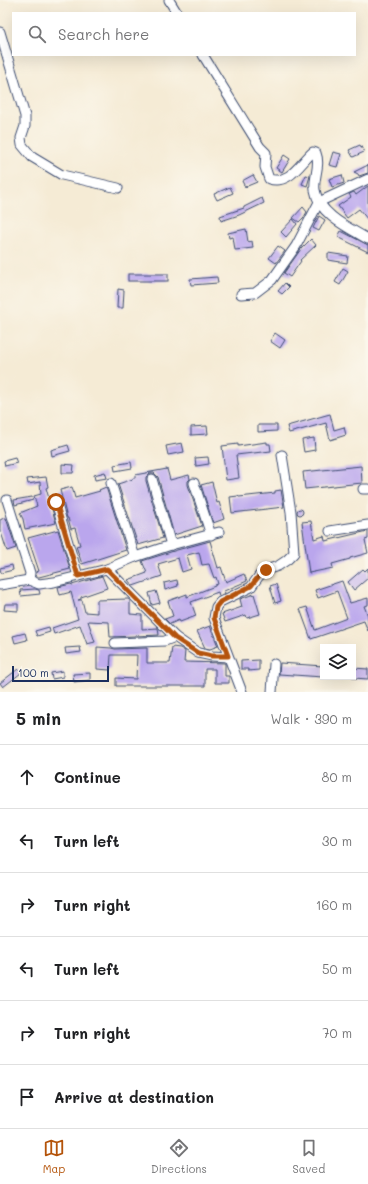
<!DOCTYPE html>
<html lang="en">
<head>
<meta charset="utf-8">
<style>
  :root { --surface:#fff; --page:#f2f2f2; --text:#202124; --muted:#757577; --line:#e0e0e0; --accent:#b45309 }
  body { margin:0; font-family:Mali,sans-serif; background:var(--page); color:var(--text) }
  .controls { position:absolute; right:12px; bottom:12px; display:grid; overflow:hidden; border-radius:0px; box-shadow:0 4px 16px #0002 }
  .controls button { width:36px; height:36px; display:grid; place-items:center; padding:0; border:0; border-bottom:1px solid var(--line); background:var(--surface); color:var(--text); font:20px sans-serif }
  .scale { position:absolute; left:12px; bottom:10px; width:97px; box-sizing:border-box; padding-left:4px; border:2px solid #1b2f5e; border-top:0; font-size:11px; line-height:14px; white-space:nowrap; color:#1b2f5e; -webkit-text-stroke:3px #fbf7ec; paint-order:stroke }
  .stop { position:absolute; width:12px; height:12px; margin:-9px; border:3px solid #b45309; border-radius:50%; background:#fff }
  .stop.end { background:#b45309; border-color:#fff; box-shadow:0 1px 4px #0008 }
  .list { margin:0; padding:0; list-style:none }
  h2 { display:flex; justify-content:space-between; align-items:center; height:52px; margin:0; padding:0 16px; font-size:17px }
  h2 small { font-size:13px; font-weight:400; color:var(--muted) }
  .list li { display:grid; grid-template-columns:26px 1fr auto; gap:12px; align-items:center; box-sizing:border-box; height:64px; padding:0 16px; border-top:1px solid var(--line) }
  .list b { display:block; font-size:15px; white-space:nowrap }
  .list em { font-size:13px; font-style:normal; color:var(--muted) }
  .icon { flex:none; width:22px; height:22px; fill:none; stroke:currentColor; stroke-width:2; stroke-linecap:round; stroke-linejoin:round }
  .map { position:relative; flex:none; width:368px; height:692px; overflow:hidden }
  .search { position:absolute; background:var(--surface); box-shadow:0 4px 16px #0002; left:12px; right:12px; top:12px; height:44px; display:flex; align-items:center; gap:10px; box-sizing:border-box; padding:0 14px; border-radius:0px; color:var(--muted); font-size:15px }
  .sheet { height:436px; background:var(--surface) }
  nav { display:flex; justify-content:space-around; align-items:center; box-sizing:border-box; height:56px; border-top:1px solid var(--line); background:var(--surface); font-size:11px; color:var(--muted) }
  nav a { display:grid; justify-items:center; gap:2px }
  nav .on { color:var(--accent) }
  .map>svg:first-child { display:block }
  .building { fill:#baa6ed }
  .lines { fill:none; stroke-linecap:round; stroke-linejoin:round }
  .minor-casing { stroke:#3c4b70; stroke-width:11 }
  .minor { stroke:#fff; stroke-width:9 }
  .route { stroke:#b45309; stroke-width:5 }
</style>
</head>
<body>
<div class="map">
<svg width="368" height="692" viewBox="0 0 368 692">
  <rect width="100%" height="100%" fill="#fbf7ec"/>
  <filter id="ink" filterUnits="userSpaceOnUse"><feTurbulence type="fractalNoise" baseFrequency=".025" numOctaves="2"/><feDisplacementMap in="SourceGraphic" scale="8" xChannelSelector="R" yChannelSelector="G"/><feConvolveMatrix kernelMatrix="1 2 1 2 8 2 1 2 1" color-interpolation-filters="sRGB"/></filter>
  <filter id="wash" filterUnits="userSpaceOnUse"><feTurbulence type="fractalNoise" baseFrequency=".012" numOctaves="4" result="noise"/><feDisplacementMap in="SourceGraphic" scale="16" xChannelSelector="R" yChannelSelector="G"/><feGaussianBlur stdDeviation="0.9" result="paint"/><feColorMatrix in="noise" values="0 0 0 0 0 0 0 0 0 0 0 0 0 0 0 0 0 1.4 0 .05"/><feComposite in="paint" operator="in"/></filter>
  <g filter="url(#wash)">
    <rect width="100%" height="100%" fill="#f5ebd5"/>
    <g id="blocks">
      <g class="building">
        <polygon points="360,145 364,152 353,157 349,150"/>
        <polygon points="333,152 341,154 337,167 329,165"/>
        <polygon points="284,155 290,159 282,172 276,168"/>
        <polygon points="368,165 368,173 359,176 358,174 354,172"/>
        <polygon points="253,175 257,182 245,187 242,181"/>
        <polygon points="306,175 310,176 307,186 302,184"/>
        <polygon points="342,175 344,183 332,187 329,179"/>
        <polygon points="368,186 368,220 359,209 347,218 338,206 351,197 349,194 354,192 356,195"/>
        <polygon points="230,187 233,193 217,200 214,194"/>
        <polygon points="262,198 264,203 239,215 221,221 220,216 244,208 244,207"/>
        <polygon points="303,207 307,212 304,217 299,222 293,218"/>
        <polygon points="319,216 325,220 319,231 313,228"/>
        <polygon points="293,219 297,224 286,237 281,232"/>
        <polygon points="246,229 248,242 252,241 253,248 235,250 233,237 229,238 228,233"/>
        <polygon points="341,231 368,245 368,252 338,237"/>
        <polygon points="311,239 316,245 300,260 301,261 290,277 284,273 301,249"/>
        <polygon points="278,246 285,251 276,263 269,258"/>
        <polygon points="328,253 348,256 347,263 328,260"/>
        <polygon points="343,268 348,271 340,285 335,282"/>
        <rect x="128" y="274" width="40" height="7"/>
        <polygon points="217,277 218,283 191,285 190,279"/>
        <polygon points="285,283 289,287 282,294 278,291"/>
        <polygon points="118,289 124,290 123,308 117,308"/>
        <polygon points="275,333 285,340 280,348 270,341"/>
        <polygon points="330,414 334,430 344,427 346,435 330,440 326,423 289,433 287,426"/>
        <polygon points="258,425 277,425 277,431 258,432"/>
        <polygon points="207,426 208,434 191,435 191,427"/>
        <polygon points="314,438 315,450 304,452 302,440"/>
        <polygon points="267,442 267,444 270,444 271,451 236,455 239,478 226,480 222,446 238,444 238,446"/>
        <polygon points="182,443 184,452 168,455 166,446"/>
        <polygon points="68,445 70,451 52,456 51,450"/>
        <polygon points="208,457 209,464 196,466 195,458"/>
        <polygon points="15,458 17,463 5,466 4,461"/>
        <polygon points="131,462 132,468 115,471 114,465"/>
        <polygon points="62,464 74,465 73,473 62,473"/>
        <polygon points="361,466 362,483 305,489 303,472"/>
        <polygon points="167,469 170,480 189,475 190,479 188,481 188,485 202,526 174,535 158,477 154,473 150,473 146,477 146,481 163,538 138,545 118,484 133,479 133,478 135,478 135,475"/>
        <polygon points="105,472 107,478 95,480 94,475"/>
        <polygon points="46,477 48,487 46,488 56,523 25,529 23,519 20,513 37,506 34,496 41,494 40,482 28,484 27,479"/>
        <polygon points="212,482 217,503 219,502 224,519 213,523 201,485"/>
        <polygon points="72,487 75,498 100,491 99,490 106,487 126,550 82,564 76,546 80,545 75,528 71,529 68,518 67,518 60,490"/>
        <polygon points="281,490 284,507 232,513 230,497 238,496 239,497 275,493 275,491"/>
        <polygon points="32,497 33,500 15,505 14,500"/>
        <circle cx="300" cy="512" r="3"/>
        <polygon points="4,518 6,518 16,548 7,551 0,529 0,520"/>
        <polygon points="311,521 314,539 324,536 325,541 368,531 368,539 365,540 368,553 350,558 350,559 332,564 333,568 309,573 302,522"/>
        <polygon points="58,530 70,569 39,577 37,577 36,572 39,571 28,538"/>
        <polygon points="210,541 218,568 221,567 226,582 244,574 247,581 224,591 225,593 219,596 218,592 191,602 196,616 180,622 179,620 170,624 165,619 173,616 168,601 187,594 187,597 215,586 215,585 218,584 216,577 214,578 209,564 202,565 199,552 187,555 191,569 182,572 178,558 158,564 162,576 133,586 128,580 147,573 142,561 177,550"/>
        <polygon points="12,565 13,570 1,573 0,568"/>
        <polygon points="368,568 368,578 354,590 348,582 363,569 365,571"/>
        <polygon points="102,576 107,588 81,597 81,599 78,600 82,600 85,612 97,613 97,600 128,599 130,600 130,614 142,615 142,629 158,628 159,635 110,637 109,622 88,621 95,642 87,644 80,625 54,634 52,628 78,619 71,592 60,595 58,587 71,584 72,585"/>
        <polygon points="177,580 178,586 165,590 164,583"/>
        <polygon points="342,581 350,603 368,598 368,605 364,606 368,616 368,631 364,621 311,639 300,609 307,607 315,630 347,618 337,591 318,598 315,590"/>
        <polygon points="276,584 281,601 275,603 270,586"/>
        <polygon points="35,589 39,590 40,594 21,596 20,590"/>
        <polygon points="156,591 160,603 152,605 149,593"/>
        <polygon points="254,594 260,614 247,618 246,615 225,622 222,614 242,607 240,599"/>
        <polygon points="5,604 18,604 18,611 4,610"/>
        <polygon points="210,626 218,646 210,649 205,648 197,631"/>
        <polygon points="49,627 50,632 37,636 35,631"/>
        <polygon points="25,633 27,640 15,643 13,636"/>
        <polygon points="80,647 81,652 66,654 65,648"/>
        <polygon points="97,647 111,648 115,649 147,648 147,663 170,663 172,647 180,648 185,651 184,662 225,663 225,676 229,676 229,683 215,683 215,669 205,669 205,686 116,686 116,678 136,679 137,655 111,655 110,670 97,669"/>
        <polygon points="259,660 259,670 248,671 248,669 241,669 241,661"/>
        <polygon points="280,663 323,666 323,677 279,674"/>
        <polygon points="353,668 368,669 368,679 353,678"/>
        <polygon points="18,669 21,673 3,687 0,683"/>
        <polygon points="63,671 63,677 52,679 51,673"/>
        <polygon points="90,673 90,680 74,682 73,674"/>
      </g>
    </g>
  </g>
  <g filter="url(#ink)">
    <use href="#blocks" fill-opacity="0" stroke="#3c4b70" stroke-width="1"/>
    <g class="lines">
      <defs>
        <g id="minor">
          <polyline points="169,0 177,13"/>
          <polyline points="0,32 25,116 25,126 21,138 22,145 32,157 62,175 118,188"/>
          <path d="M203,55l57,92 6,6 -1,14 4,12c21,6 31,-16 44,-27l3,1c5,13 -3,25 -1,37 4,25 34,38 53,49"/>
          <polyline points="241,294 255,293 272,280 296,246 319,202 368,179"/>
          <polyline points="152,479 171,545"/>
          <polyline points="111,483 135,557"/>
          <polyline points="194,483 211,535"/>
          <polyline points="363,489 368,489"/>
          <polyline points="7,500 30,573 29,580"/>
          <polyline points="56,502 78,576"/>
          <polyline points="330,531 368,525"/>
          <polyline points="107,569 175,637 198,653 212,656 228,657"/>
          <polyline points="0,585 29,580 39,584 54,582 107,569 135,557 171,545 219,532"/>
          <polyline points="115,643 165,641 175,637"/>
          <polyline points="242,692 214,618 216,607 220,602 251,587 259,576 266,570 278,566 287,560 294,553 291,512 282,455"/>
          <polyline points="272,692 274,664"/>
        </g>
      </defs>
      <use href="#minor" class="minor-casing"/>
      <use href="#minor" class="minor"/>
    </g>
  </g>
  <g class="lines" filter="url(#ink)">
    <polyline class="route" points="56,502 78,576 107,569 175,638 198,653 212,656 228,656 214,618 216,607 220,602 251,586 259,576 266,570"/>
  </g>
</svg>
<div class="controls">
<button><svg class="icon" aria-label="layers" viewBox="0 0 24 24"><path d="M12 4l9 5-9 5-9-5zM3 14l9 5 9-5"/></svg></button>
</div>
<div class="scale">100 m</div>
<div class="stop" style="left:56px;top:502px"></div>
<div class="stop end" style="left:266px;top:570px"></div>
<div class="search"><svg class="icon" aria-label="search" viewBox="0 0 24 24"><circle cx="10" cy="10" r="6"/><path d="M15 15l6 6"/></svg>Search here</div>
</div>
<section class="sheet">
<h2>5 min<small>Walk · 390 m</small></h2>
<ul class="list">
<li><svg class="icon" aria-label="ahead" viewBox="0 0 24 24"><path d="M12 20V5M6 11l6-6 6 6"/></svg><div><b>Continue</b></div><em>80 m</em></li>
<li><svg class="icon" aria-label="left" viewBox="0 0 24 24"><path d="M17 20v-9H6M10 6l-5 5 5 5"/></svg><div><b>Turn left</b></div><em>30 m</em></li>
<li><svg class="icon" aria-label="right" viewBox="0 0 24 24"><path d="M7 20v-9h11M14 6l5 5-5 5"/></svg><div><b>Turn right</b></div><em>160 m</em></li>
<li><svg class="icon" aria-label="left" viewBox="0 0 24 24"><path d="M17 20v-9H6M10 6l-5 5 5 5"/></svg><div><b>Turn left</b></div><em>50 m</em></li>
<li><svg class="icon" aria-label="right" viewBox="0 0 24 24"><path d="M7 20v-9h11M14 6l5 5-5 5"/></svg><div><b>Turn right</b></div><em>70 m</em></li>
<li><svg class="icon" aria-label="arrive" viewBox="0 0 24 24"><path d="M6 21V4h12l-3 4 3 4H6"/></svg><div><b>Arrive at destination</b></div></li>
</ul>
</section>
<nav>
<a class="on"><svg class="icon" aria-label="map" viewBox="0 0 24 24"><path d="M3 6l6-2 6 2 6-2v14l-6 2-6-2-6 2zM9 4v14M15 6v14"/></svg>Map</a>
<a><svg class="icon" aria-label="directions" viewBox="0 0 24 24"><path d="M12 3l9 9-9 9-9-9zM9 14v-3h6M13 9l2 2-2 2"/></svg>Directions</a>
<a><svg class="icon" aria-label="saved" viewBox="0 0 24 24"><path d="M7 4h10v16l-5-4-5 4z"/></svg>Saved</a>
</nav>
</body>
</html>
